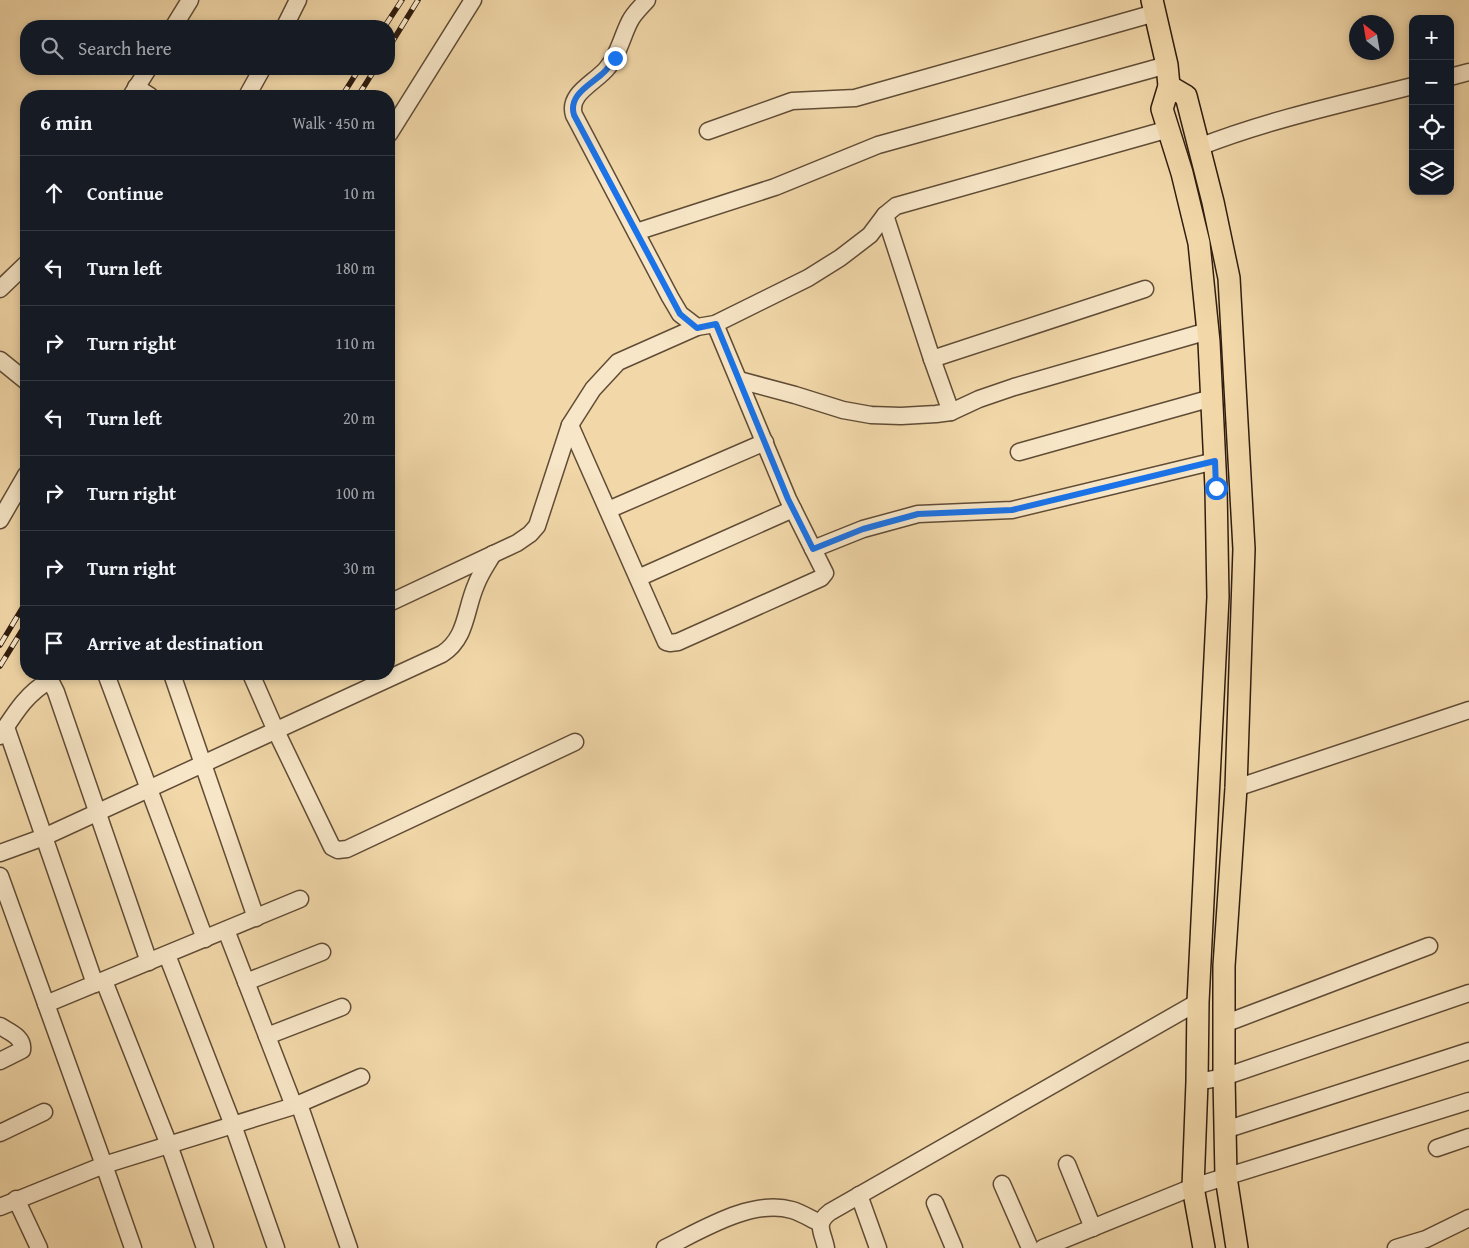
<!DOCTYPE html>
<html lang="en">
<head>
<meta charset="utf-8">
<style>
  :root { --surface:#171b24; --page:#20242c; --text:#f1f3f6; --muted:#9ea1a6; --line:#363941 }
  body { margin:0; font-family:"Gentium Book Plus",serif; background:var(--page); color:var(--text) }
  .controls { position:absolute; right:15px; top:15px; display:grid; overflow:hidden; border-radius:10px; box-shadow:0 2px 8px #0003 }
  .controls button { width:45px; height:45px; display:grid; place-items:center; padding:0; border:0; border-bottom:1px solid var(--line); background:var(--surface); color:var(--text); font:25px sans-serif }
  .compass { position:absolute; left:1349px; top:15px; width:45px; height:45px; border-radius:50%; background:var(--surface); box-shadow:0 2px 8px #0003; rotate:329deg }
  .stop { position:absolute; width:15px; height:15px; margin:-11px; border:4px solid #1a73e8; border-radius:50%; background:#fff }
  .stop.end { background:#1a73e8; border-color:#fff; box-shadow:0 1px 5px #0008 }
  .list { margin:0; padding:0; list-style:none }
  h2 { display:flex; justify-content:space-between; align-items:center; height:65px; margin:0; padding:0 20px; font-size:21px }
  h2 small { font-size:16px; font-weight:400; color:var(--muted) }
  .list li { display:grid; grid-template-columns:32px 1fr auto; gap:15px; align-items:center; box-sizing:border-box; height:75px; padding:0 20px; border-top:1px solid var(--line) }
  .list b { display:block; font-size:19px; white-space:nowrap }
  .list em { font-size:16px; font-style:normal; color:var(--muted) }
  .icon { flex:none; width:28px; height:28px; fill:none; stroke:currentColor; stroke-width:2; stroke-linecap:round; stroke-linejoin:round }
  .map { position:relative; flex:none; width:1469px; height:1248px; overflow:hidden }
  .search { position:absolute; background:var(--surface); box-shadow:0 2px 8px #0003; left:20px; top:20px; width:375px; height:55px; display:flex; align-items:center; gap:12px; box-sizing:border-box; padding:0 18px; border-radius:20px; color:var(--muted); font-size:19px }
  .panel { position:absolute; background:var(--surface); box-shadow:0 2px 8px #0003; left:20px; top:90px; width:375px; height:590px; border-radius:20px }
  .map>svg:first-child { display:block }
  .lines { fill:none; stroke-linecap:round; stroke-linejoin:round }
  .minor-casing { stroke:#604c36; stroke-width:19 }
  .major-casing { stroke:#301d0f; stroke-width:24 }
  .minor { stroke:#f7e6c7; stroke-width:16 }
  .major { stroke:#f2d8a9; stroke-width:21 }
  .rail-casing { stroke:#301d0f; stroke-width:5.5 }
  .rail { stroke:#f7e6c7; stroke-width:4; stroke-dasharray:11; stroke-linecap:butt }
  .route { stroke:#1a73e8; stroke-width:6 }
</style>
</head>
<body>
<div class="map">
<svg width="1469" height="1248" viewBox="0 0 1469 1248">
  <rect width="100%" height="100%" fill="#f2d8a9"/>
  <filter id="stains"><feTurbulence type="fractalNoise" baseFrequency=".004" numOctaves="4"/><feColorMatrix values="0 0 0 0 .2 0 0 0 0 .09 0 0 0 0 .02 0 0 0 .5 -.17"/></filter>
  <radialGradient id="worn" r=".72"><stop offset=".6" stop-color="#630" stop-opacity="0"/><stop offset="1" stop-color="#630" stop-opacity=".3"/></radialGradient>
  <g class="lines">
    <defs>
      <g id="minor">
        <path d="M647,0c-6,7 -13,13 -17,21 -8,15 -11,33 -22,46 -11,15 -41,26 -34,48l96,182 10,17 17,13 18,-3 93,-46 32,-20 30,-23 15,-20 11,-9 273,-77"/>
        <polyline points="174,26 190,0"/>
        <polyline points="285,26 298,0"/>
        <polyline points="1450,77 1469,72"/>
        <polyline points="136,87 150,96"/>
        <polyline points="131,96 148,69"/>
        <polyline points="247,96 262,69"/>
        <polyline points="708,131 792,101 855,98 1155,13"/>
        <polyline points="389,134 473,0"/>
        <path d="M1199,147c69,-27 142,-43 214,-61"/>
        <polyline points="885,215 932,359 951,412"/>
        <polyline points="636,232 775,187 878,145 1167,65"/>
        <polyline points="0,289 26,264"/>
        <polyline points="715,324 788,499 813,549 863,529 918,514 1012,510 1215,461"/>
        <polyline points="932,359 1145,289"/>
        <polyline points="0,360 26,381"/>
        <polyline points="739,380 795,395 843,410 871,415 901,416 936,414 951,412 979,399 1014,387 1208,331"/>
        <polyline points="570,425 666,642 670,643 678,642 821,578 825,573 813,549"/>
        <polyline points="1019,452 1212,398"/>
        <polyline points="608,510 765,442"/>
        <polyline points="0,520 26,475"/>
        <polyline points="638,578 793,509"/>
        <polyline points="389,603 517,543 530,534 537,526 570,425 593,389 618,362 697,327"/>
        <polyline points="106,674 205,939"/>
        <polyline points="172,674 256,918"/>
        <polyline points="251,674 276,731 332,847 338,850 347,849 575,742"/>
        <polyline points="6,727 95,984"/>
        <path d="M0,736c15,-23 26,-42 50,-56l6,12 93,270"/>
        <polyline points="1236,788 1469,710"/>
        <path d="M0,853l44,-16 398,-183c25,-16 23,-44 34,-69 4,-11 11,-21 17,-31"/>
        <polyline points="0,876 104,1165 133,1248"/>
        <polyline points="226,930 294,1106"/>
        <polyline points="167,955 233,1125 276,1248"/>
        <polyline points="104,981 169,1145 205,1248"/>
        <polyline points="246,982 322,952"/>
        <polyline points="46,1004 300,899"/>
        <polyline points="1224,1024 1429,946"/>
        <path d="M0,1026c9,6 24,11 22,24l-22,11"/>
        <polyline points="267,1036 342,1007"/>
        <polyline points="1197,1082 1224,1077 1469,993"/>
        <polyline points="299,1104 349,1248"/>
        <polyline points="1225,1130 1469,1051"/>
        <polyline points="0,1133 44,1112"/>
        <polyline points="1437,1148 1469,1137"/>
        <polyline points="1067,1164 1093,1228"/>
        <polyline points="1002,1184 1030,1248"/>
        <polyline points="859,1195 878,1248"/>
        <polyline points="16,1199 39,1248"/>
        <polyline points="935,1203 954,1248"/>
        <polyline points="0,1207 104,1165 294,1106 361,1077"/>
        <path d="M665,1248c35,-17 87,-50 127,-38 10,3 19,9 28,13"/>
        <path d="M826,1248c-3,-16 -12,-24 4,-36l368,-210"/>
        <polyline points="1043,1248 1193,1187 1469,1101"/>
        <polyline points="1396,1248 1426,1239 1469,1218"/>
      </g>
      <g id="major">
        <polyline points="1152,0 1167,65 1169,86 1162,109 1182,173 1199,243 1209,342 1216,488 1218,597 1198,1002 1197,1082 1193,1187 1204,1248"/>
        <polyline points="1169,86 1186,96 1213,202 1229,278 1244,549 1236,788 1224,966 1224,1077 1226,1177 1237,1248"/>
      </g>
    </defs>
    <use href="#minor" class="minor-casing"/>
    <use href="#major" class="major-casing"/>
    <use href="#minor" class="minor"/>
    <use href="#major" class="major"/>
    <defs>
      <g id="rail">
        <polyline points="385,26 402,0"/>
        <polyline points="389,47 418,0"/>
        <polyline points="342,96 359,69"/>
        <polyline points="358,96 375,69"/>
        <polyline points="0,645 26,602"/>
        <polyline points="0,666 26,624"/>
      </g>
    </defs>
    <use href="#rail" class="rail-casing"/>
    <use href="#rail" class="rail"/>
  </g>
  <g class="lines">
    <path class="route" d="M615,58c-4,5 -7,11 -13,16 -12,11 -34,21 -28,41l106,199 17,14 19,-4 72,175 25,50 50,-20 55,-15 94,-4 203,-49 1,27"/>
  </g>
  <rect width="100%" height="100%" filter="url(#stains)"/>
  <rect width="100%" height="100%" fill="url(#worn)"/>
</svg>
<div class="controls">
<button>+</button>
<button>−</button>
<button><svg class="icon" aria-label="locate" viewBox="0 0 24 24"><circle cx="12" cy="12" r="6"/><path d="M12 2v4M12 18v4M2 12h4M18 12h4"/></svg></button>
<button><svg class="icon" aria-label="layers" viewBox="0 0 24 24"><path d="M12 4l9 5-9 5-9-5zM3 14l9 5 9-5"/></svg></button>
</div>
<svg class="compass" viewBox="-18 -18 36 36"><path d="M0-13l5 13h-10z" fill="#e53935"/><path d="M0 13l5-13h-10z" fill="#9ea1a6"/></svg>
<div class="stop" style="left:1216px;top:488px"></div>
<div class="stop end" style="left:615px;top:58px"></div>
<div class="search"><svg class="icon" aria-label="search" viewBox="0 0 24 24"><circle cx="10" cy="10" r="6"/><path d="M15 15l6 6"/></svg>Search here</div>
<section class="panel">
<h2>6 min<small>Walk · 450 m</small></h2>
<ul class="list">
<li><svg class="icon" aria-label="ahead" viewBox="0 0 24 24"><path d="M12 20V5M6 11l6-6 6 6"/></svg><div><b>Continue</b></div><em>10 m</em></li>
<li><svg class="icon" aria-label="left" viewBox="0 0 24 24"><path d="M17 20v-9H6M10 6l-5 5 5 5"/></svg><div><b>Turn left</b></div><em>180 m</em></li>
<li><svg class="icon" aria-label="right" viewBox="0 0 24 24"><path d="M7 20v-9h11M14 6l5 5-5 5"/></svg><div><b>Turn right</b></div><em>110 m</em></li>
<li><svg class="icon" aria-label="left" viewBox="0 0 24 24"><path d="M17 20v-9H6M10 6l-5 5 5 5"/></svg><div><b>Turn left</b></div><em>20 m</em></li>
<li><svg class="icon" aria-label="right" viewBox="0 0 24 24"><path d="M7 20v-9h11M14 6l5 5-5 5"/></svg><div><b>Turn right</b></div><em>100 m</em></li>
<li><svg class="icon" aria-label="right" viewBox="0 0 24 24"><path d="M7 20v-9h11M14 6l5 5-5 5"/></svg><div><b>Turn right</b></div><em>30 m</em></li>
<li><svg class="icon" aria-label="arrive" viewBox="0 0 24 24"><path d="M6 21V4h12l-3 4 3 4H6"/></svg><div><b>Arrive at destination</b></div></li>
</ul>
</section>
</div>
</body>
</html>
